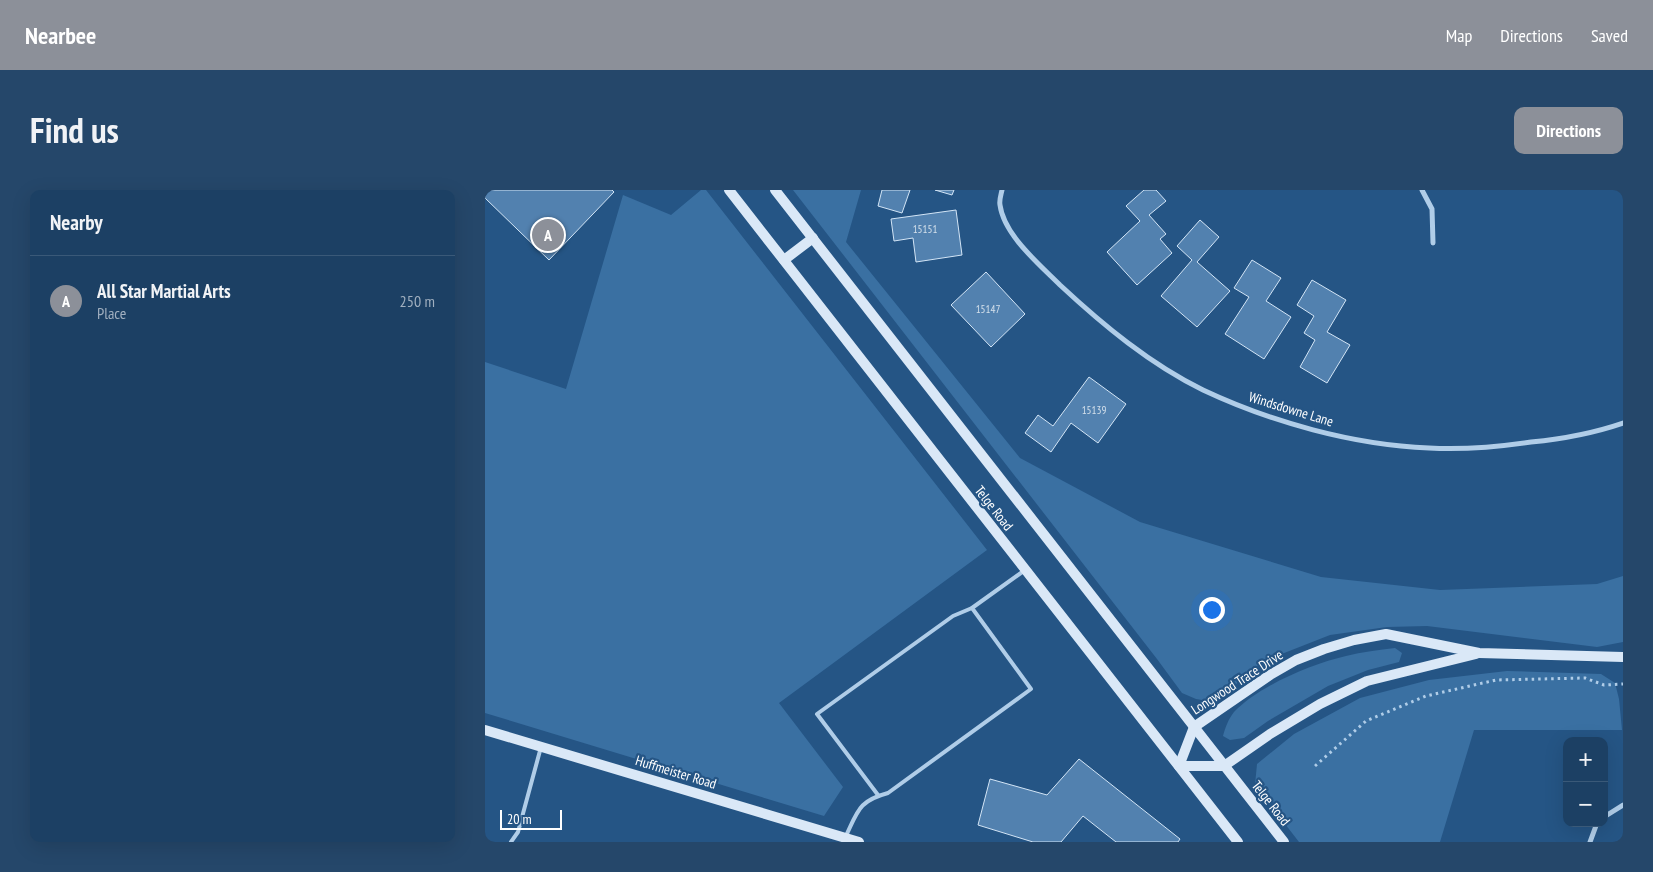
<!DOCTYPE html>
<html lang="en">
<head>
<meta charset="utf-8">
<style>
  :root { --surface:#1c4064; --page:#25476a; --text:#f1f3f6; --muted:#a0afbf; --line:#3a5978; --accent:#8c9099 }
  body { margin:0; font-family:"PT Sans Narrow",sans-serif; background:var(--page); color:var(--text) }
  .controls { position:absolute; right:15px; bottom:15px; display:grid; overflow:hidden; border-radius:10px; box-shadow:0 5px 20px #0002 }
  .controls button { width:45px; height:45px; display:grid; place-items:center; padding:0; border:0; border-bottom:1px solid var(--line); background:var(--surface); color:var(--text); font:25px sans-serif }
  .scale { position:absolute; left:15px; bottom:12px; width:62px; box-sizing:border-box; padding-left:5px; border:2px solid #fff; border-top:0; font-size:14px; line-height:18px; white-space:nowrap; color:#fff; -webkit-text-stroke:4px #255585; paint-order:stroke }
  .you { position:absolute; left:726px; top:419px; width:18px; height:18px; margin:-12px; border:4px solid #fff; border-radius:50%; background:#1a73e8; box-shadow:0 0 0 8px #1a73e833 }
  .badge { display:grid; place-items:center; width:32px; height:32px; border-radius:50%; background:var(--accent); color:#fff; font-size:16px; font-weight:700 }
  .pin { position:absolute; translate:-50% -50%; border:2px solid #fff; box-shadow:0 1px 5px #0006 }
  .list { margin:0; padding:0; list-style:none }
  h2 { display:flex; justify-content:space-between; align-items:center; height:65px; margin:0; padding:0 20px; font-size:21px }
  h2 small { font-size:16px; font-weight:400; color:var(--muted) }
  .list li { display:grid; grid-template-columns:32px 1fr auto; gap:15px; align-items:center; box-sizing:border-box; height:90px; padding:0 20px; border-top:1px solid var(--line) }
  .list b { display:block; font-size:19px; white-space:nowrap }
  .list p { margin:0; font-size:16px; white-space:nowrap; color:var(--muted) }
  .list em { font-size:16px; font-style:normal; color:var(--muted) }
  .map { position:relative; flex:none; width:1138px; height:652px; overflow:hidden; border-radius:10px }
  header { display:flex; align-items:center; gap:30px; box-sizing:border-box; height:70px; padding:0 25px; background:var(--accent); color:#fff }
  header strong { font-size:24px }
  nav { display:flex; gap:28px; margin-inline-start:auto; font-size:18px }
  .intro { display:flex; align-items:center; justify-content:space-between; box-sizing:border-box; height:120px; padding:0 30px }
  h1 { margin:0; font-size:35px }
  .button { padding:12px 22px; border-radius:10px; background:var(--accent); color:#fff; font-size:18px; font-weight:700 }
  main { display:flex; gap:30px; padding:0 30px }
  aside { flex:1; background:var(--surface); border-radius:10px; box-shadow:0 5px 20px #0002 }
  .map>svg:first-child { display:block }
  .green { fill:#3a70a2 }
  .building { fill:#5281af; stroke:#d3e5f6 }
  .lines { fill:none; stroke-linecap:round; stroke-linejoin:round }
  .path { stroke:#b0cde8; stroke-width:3; stroke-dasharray:2.5 4; stroke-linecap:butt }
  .lane { stroke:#b0cde8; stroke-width:4 }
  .street { stroke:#b0cde8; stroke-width:5 }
  .secondary { stroke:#dae8f7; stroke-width:10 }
  .labels { text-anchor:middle; stroke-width:4.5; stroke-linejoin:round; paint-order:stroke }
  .number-label { font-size:11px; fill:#d4e0eb }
  .street-label { font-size:14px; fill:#fff; stroke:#255585 }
</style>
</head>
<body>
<header>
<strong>Nearbee</strong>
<nav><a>Map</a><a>Directions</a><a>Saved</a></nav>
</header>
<div class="intro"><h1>Find us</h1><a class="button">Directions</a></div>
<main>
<aside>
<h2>Nearby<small></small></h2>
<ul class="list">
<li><span class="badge">A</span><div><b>All Star Martial Arts</b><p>Place</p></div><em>250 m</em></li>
</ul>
</aside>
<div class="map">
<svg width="1138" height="652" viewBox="0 0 1138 652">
  <rect width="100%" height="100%" fill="#255585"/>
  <g class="green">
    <polygon points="216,0 221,0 502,360 294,513 358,597 339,626 0,523 0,172 81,199 138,5 186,25"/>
    <polygon points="308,0 376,0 361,52 535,268 655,332 836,387 955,400 1112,394 1138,386 1138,452 1112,457 942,436 902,437 845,445 789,467 744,499 723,511 711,509 697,503 672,469"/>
    <path d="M910,458l7,5 -3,9 -31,8 -40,16 -60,35 -24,17 -14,2 -7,-4c2,-8 6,-18 11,-24 25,-26 77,-48 112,-56 16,-4 33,-6 49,-8z"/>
    <polygon points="1022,481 1116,484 1130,493 1134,509 1137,540 989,540 955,652 814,652 770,595 772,574 809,544 875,508 944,490"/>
  </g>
  <g class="building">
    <polygon points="0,0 127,0 129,2 64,70 0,8"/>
    <polygon points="397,0 425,0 417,23 393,16"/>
    <polygon points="450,0 469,0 467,5"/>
    <polygon points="659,0 671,0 681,11 664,25 681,44 675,49 687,63 652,95 622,62 655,31 641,16"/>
    <polygon points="471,20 477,65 431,72 428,48 409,51 406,29"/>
    <polygon points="715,30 734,47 712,72 745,101 712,137 676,106 707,70 692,56"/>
    <polygon points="767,70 796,88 781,111 806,127 779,169 740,144 764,107 749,98"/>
    <polygon points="501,82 540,124 506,157 466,115"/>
    <polygon points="827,90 861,110 842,142 865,155 842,193 815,177 830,150 819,143 829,126 812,115"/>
    <polygon points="604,187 641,214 613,253 586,233 566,262 540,243 553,225 568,236"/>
    <polygon points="594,569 695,649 693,652 631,652 598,626 576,652 548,652 493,635 505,589 562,605"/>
  </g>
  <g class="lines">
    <polyline class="path" points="830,576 881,531 941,506 1011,490 1100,488 1119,495 1138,494"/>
    <g class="lane">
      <polyline points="393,605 332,524 468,426 487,418"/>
      <path d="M360,648c13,-27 13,-37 43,-45l143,-104 -59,-81 53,-38"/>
      <polyline points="26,652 33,642 56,557"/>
    </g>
    <g class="street">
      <path d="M517,0c-1,5 -3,10 -2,15 4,30 39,59 60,80 43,40 90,79 143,105 68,32 150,55 226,58 34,2 68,-1 102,-6 30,-3 63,-9 92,-19"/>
      <polyline points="937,0 947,19 948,53"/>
      <polyline points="1119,627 1138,615"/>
      <polyline points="1105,652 1112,633"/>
    </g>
    <g class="secondary">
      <polyline points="244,0 753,652"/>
      <polyline points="290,0 799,652"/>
      <polyline points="299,70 328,48"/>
      <polyline points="0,540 374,652"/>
      <polyline points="694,576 709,537 785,485 811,470 839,459 869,450 901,444 994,463 1138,467"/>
      <polyline points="694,576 739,576 785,544 835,514 882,491 991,464"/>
    </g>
  </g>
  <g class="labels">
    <g class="number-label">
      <text x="440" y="43">15151</text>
      <text x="503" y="123">15147</text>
      <text x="609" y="224">15139</text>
    </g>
    <g class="street-label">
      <text transform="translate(806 219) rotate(17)" y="5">Windsdowne Lane</text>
      <text transform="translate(509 318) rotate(52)" y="5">Telge Road</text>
      <text transform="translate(752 492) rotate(-33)" y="5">Longwood Trace Drive</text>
      <text transform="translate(191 582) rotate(17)" y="5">Huffmeister Road</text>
      <text transform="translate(786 613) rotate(52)" y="5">Telge Road</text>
    </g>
  </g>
</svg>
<div class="controls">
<button>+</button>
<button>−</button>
</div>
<div class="scale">20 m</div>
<div class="you"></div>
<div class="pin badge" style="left:63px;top:45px">A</div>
</div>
</main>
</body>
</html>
